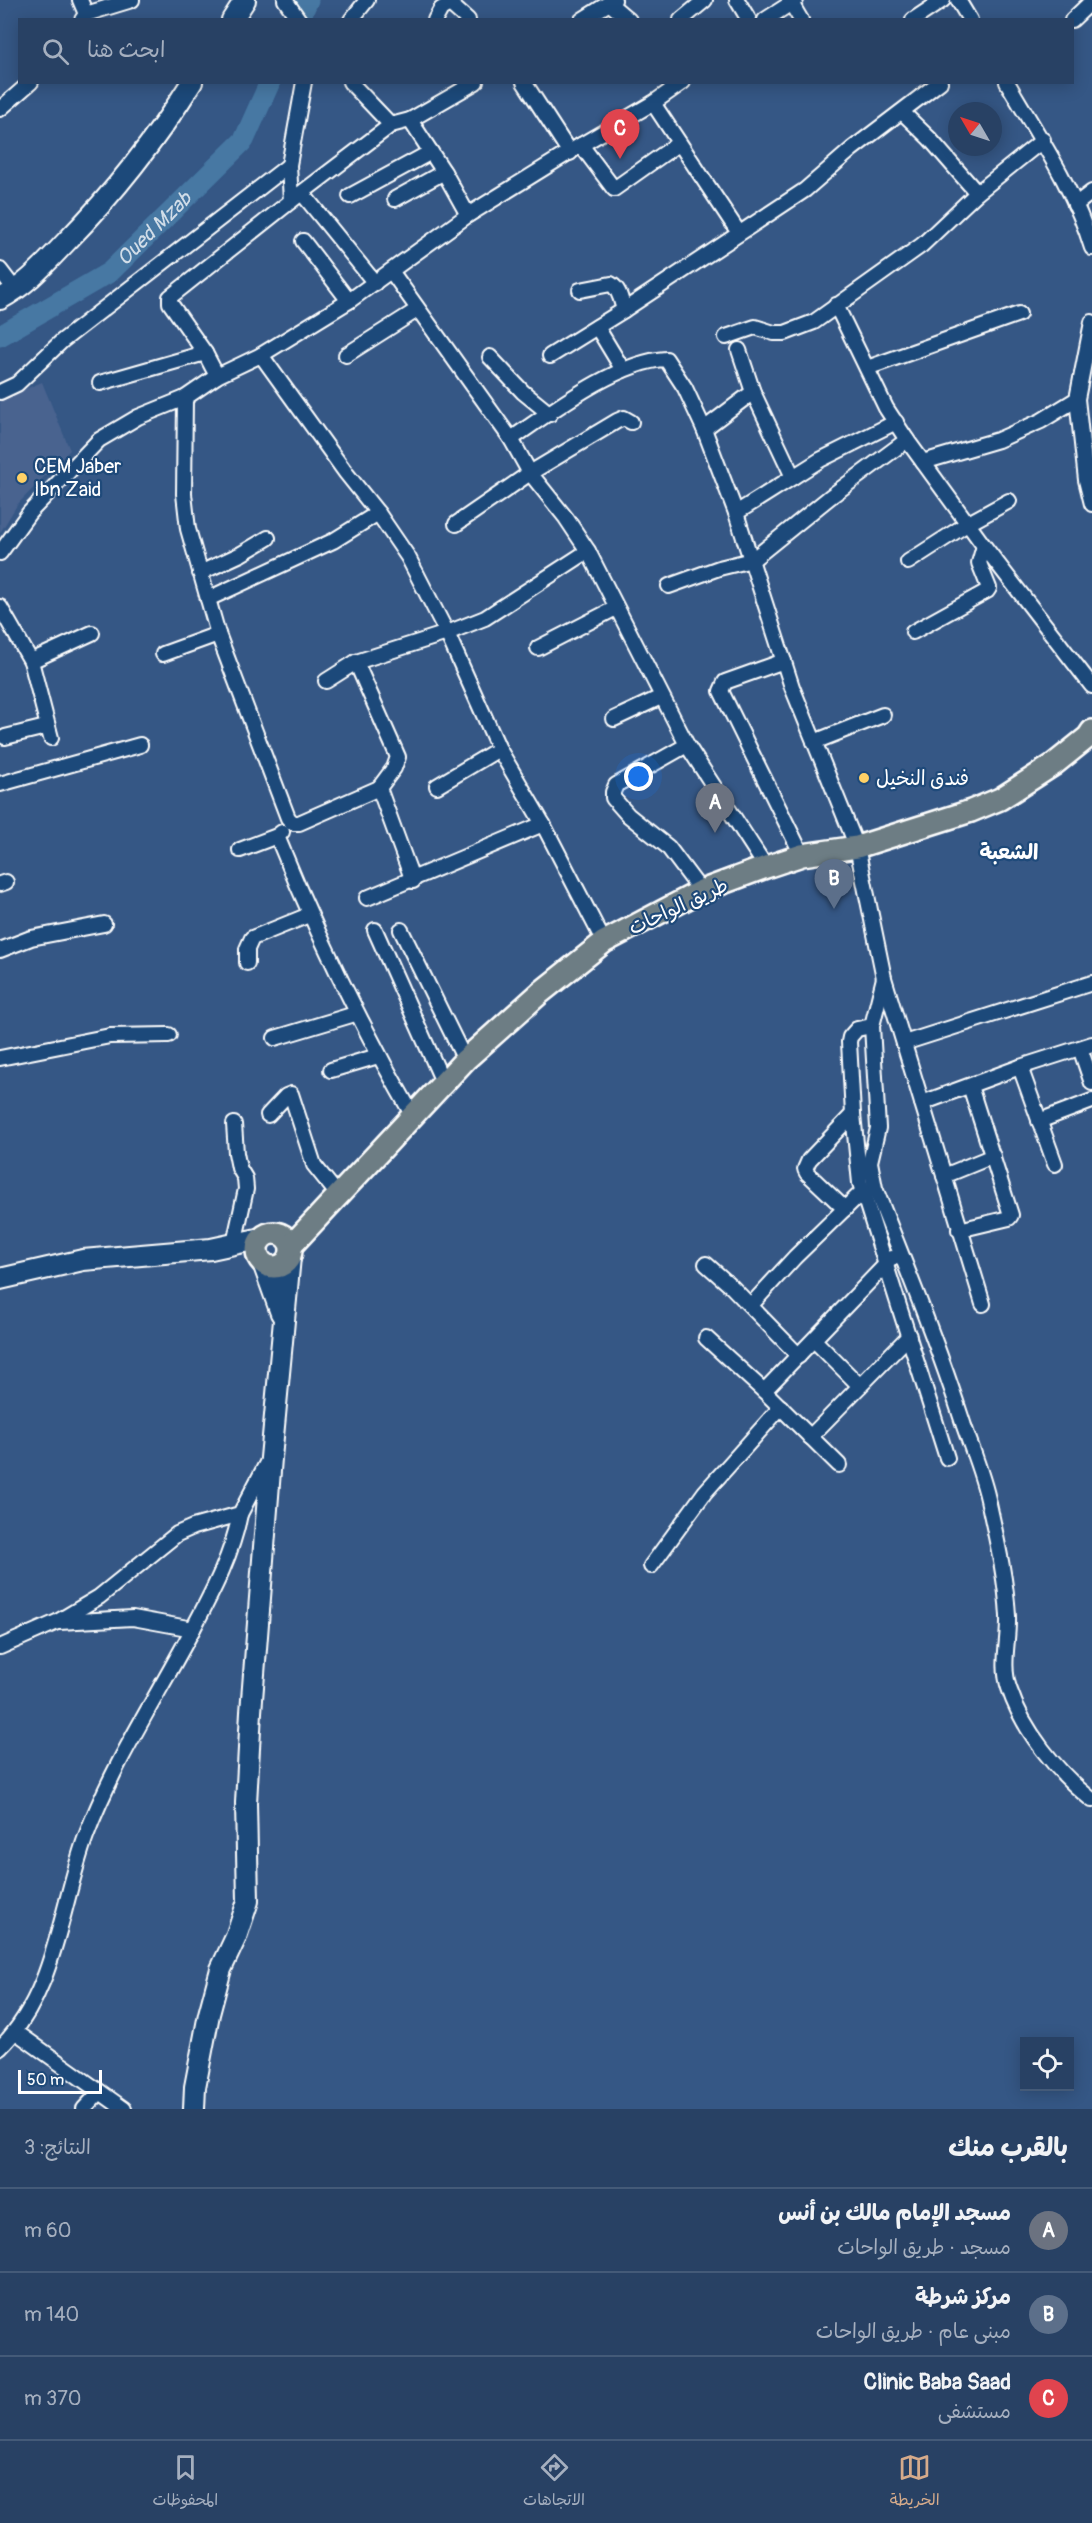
<!DOCTYPE html>
<html lang="ar">
<head>
<meta charset="utf-8">
<style>
  :root { --surface:#284164; --page:#344c6d; --text:#f1f3f6; --muted:#a5afbf; --line:#445a78; --accent:#d6ab8b }
  body { margin:0; font-family:Pangolin,"Playpen Sans Arabic",sans-serif; background:var(--page); color:var(--text); direction:rtl }
  .controls { position:absolute; right:18px; bottom:18px; display:grid; overflow:hidden; border-radius:0px; box-shadow:0 3px 15px #0003 }
  .controls button { width:54px; height:54px; display:grid; place-items:center; padding:0; border:0; border-bottom:2px solid var(--line); background:var(--surface); color:var(--text); font:30px sans-serif }
  .compass { position:absolute; left:948px; top:102px; width:54px; height:54px; border-radius:50%; background:var(--surface); box-shadow:0 3px 15px #0003; rotate:309deg }
  .scale { position:absolute; left:18px; bottom:15px; width:84px; box-sizing:border-box; padding-left:6px; border:3px solid #fff; border-top:0; font-size:16px; line-height:21px; white-space:nowrap; color:#fff; -webkit-text-stroke:4px #1f4a7a; paint-order:stroke }
  .you { position:absolute; left:639px; top:777px; width:21px; height:21px; margin:-15px; border:4px solid #fff; border-radius:50%; background:#1a73e8; box-shadow:0 0 0 9px #1a73e833 }
  .badge { display:grid; place-items:center; width:39px; height:39px; border-radius:50%; background:var(--accent); color:#fff; font-size:20px; font-weight:700 }
  .pin { position:absolute; translate:-50% -50px; filter:drop-shadow(0 2px 3px #0008) }
  .pin::after { content:''; position:absolute; top:32px; width:21px; height:18px; background:inherit; clip-path:polygon(0 0,100% 0,50% 100%) }
  .list { margin:0; padding:0; list-style:none }
  h2 { display:flex; justify-content:space-between; align-items:center; height:78px; margin:0; padding:0 24px; font-size:26px }
  h2 small { font-size:20px; font-weight:400; color:var(--muted) }
  .list li { display:grid; grid-template-columns:39px 1fr auto; gap:18px; align-items:center; box-sizing:border-box; height:84px; padding:0 24px; border-top:2px solid var(--line) }
  .list b { display:block; font-size:22px; white-space:nowrap }
  .list p { margin:0; font-size:20px; white-space:nowrap; color:var(--muted) }
  .list em { font-size:20px; font-style:normal; color:var(--muted) }
  .icon { flex:none; width:33px; height:33px; fill:none; stroke:currentColor; stroke-width:2; stroke-linecap:round; stroke-linejoin:round }
  .map { position:relative; flex:none; width:1092px; height:2109px; overflow:hidden; direction:ltr }
  .search { position:absolute; background:var(--surface); box-shadow:0 3px 15px #0003; left:18px; right:18px; top:18px; height:66px; display:flex; align-items:center; gap:15px; box-sizing:border-box; padding:0 21px; border-radius:0px; color:var(--muted); font-size:22px }
  .sheet { height:330px; background:var(--surface) }
  nav { display:flex; justify-content:space-around; align-items:center; box-sizing:border-box; height:84px; border-top:2px solid var(--line); background:var(--surface); font-size:16px; color:var(--muted) }
  nav a { display:grid; justify-items:center; gap:3px }
  nav .on { color:var(--accent) }
  .map>svg:first-child { display:block }
  .built { fill:#49638f }
  .lines { fill:none; stroke-linecap:round; stroke-linejoin:round }
  .river { stroke:#4678a3; stroke-width:21 }
  .street-casing { stroke:#fff; stroke-width:18 }
  .secondary-casing { stroke:#fff; stroke-width:24 }
  .primary-casing { stroke:#fff; stroke-width:26 }
  .street { stroke:#1f4a7a; stroke-width:14 }
  .secondary { stroke:#1f4a7a; stroke-width:20 }
  .primary { stroke:#6d7d84; stroke-width:21 }
  .poi-dot { fill:#ffd166; stroke:#1f4a7a; stroke-width:2 }
  .labels { text-anchor:middle; stroke-width:4.5; stroke-linejoin:round; paint-order:stroke }
  .poi-label { font-size:20px; fill:#fff; stroke:#1f4a7a; text-anchor:start }
  .street-label { font-size:20px; fill:#fff; stroke:#1f4a7a }
  .water-label { font-size:21px; font-style:italic; fill:#d1dde8; stroke:#1f4a7a }
  .neighbourhood-label { font-size:21px; font-weight:bold; fill:#fff; stroke:#1f4a7a }
</style>
</head>
<body>
<div class="map">
<svg width="1092" height="2109" viewBox="0 0 1092 2109">
  <rect width="100%" height="100%" fill="#355785"/>
  <filter id="ink" filterUnits="userSpaceOnUse"><feTurbulence type="fractalNoise" baseFrequency=".0167" numOctaves="2"/><feDisplacementMap in="SourceGraphic" scale="12" xChannelSelector="R" yChannelSelector="G"/><feConvolveMatrix kernelMatrix="1 2 1 2 8 2 1 2 1" color-interpolation-filters="sRGB"/></filter>
  <g filter="url(#ink)">
    <polygon class="built" points="42,382 70,450 17,505 0,533 0,400"/>
    <g class="lines">
      <g class="river">
        <polyline points="299,20 308,0"/>
        <path id="s1" d="M0,336l110,-64 134,-132 26,-58"/>
      </g>
      <defs>
        <g id="street">
          <polyline points="80,0 86,14"/>
          <polyline points="285,0 299,20"/>
          <polyline points="737,0 749,20"/>
          <polyline points="958,0 970,20"/>
          <polyline points="609,3 629,20"/>
          <polyline points="791,3 801,20"/>
          <polyline points="82,20 86,14 132,0"/>
          <polyline points="351,20 367,0"/>
          <polyline points="435,20 441,9 450,4 468,20"/>
          <polyline points="582,20 614,0"/>
          <polyline points="681,20 705,0"/>
          <polyline points="765,20 796,0"/>
          <polyline points="913,20 943,0"/>
          <polyline points="1072,20 1092,1"/>
          <polyline points="350,82 391,125 410,120 476,82"/>
          <polyline points="524,82 570,153"/>
          <path d="M1007,82c31,54 67,106 85,166"/>
          <polyline points="653,103 739,233"/>
          <polyline points="0,109 31,82"/>
          <polyline points="902,112 930,139 977,193"/>
          <polyline points="410,120 444,172 468,215"/>
          <polyline points="581,145 614,189 679,143"/>
          <polyline points="302,193 375,283"/>
          <polyline points="350,196 431,152"/>
          <polyline points="395,199 444,172"/>
          <polyline points="291,201 289,165 304,82"/>
          <polyline points="1075,205 1092,192"/>
          <polyline points="303,241 349,301"/>
          <polyline points="0,270 16,291"/>
          <polyline points="391,271 511,439 530,473 566,518 588,551 687,745 766,867"/>
          <path d="M580,290l31,-6c9,5 10,17 13,26"/>
          <polyline points="836,305 886,408 907,440 984,546 1092,686"/>
          <polyline points="1092,322 1077,399 1086,480 1092,504"/>
          <polyline points="597,327 623,370"/>
          <polyline points="726,337 755,327 774,333 785,333 814,322 922,245 977,193 1043,140"/>
          <polyline points="739,350 753,392 793,477"/>
          <polyline points="261,355 349,301 468,215 581,145 653,103 683,82"/>
          <polyline points="346,355 417,310"/>
          <polyline points="550,356 624,310 805,190 852,149 940,82"/>
          <polyline points="490,357 523,392 550,414"/>
          <polyline points="867,368 1019,314"/>
          <polyline points="217,376 205,353 170,303 170,297 291,201 391,125"/>
          <polyline points="100,383 205,353"/>
          <polyline points="0,392 17,384 62,341 289,165"/>
          <polyline points="185,398 184,494 188,529 218,634 288,818 293,823 299,823 379,788"/>
          <polyline points="704,429 753,392"/>
          <path d="M511,439c40,-27 107,-78 155,-80l19,29 19,41 32,84 56,174 65,160 27,131 99,326"/>
          <polyline points="923,462 998,440 1041,421 1077,399"/>
          <polyline points="736,513 820,460 896,422"/>
          <polyline points="456,524 530,473 617,421 624,418 631,422"/>
          <polyline points="0,553 29,513 99,440 138,417 185,398 217,376 261,355 346,473 378,513 408,557 447,633 499,749 543,824 604,942"/>
          <polyline points="908,562 967,524 1009,501"/>
          <polyline points="200,573 241,554 268,538"/>
          <polyline points="669,586 719,568 752,560 830,497 907,440"/>
          <polyline points="208,599 333,541 378,513"/>
          <polyline points="0,607 31,661 51,738"/>
          <polyline points="913,632 987,591 989,588 979,563 984,546"/>
          <polyline points="538,648 616,608"/>
          <polyline points="163,654 218,634"/>
          <polyline points="31,661 92,633"/>
          <polyline points="784,661 725,682 721,691 802,855"/>
          <polyline points="356,662 398,757 394,768 379,788 413,881"/>
          <polyline points="326,681 356,662 447,633 485,618 588,551"/>
          <polyline points="614,719 661,697"/>
          <polyline points="5,737 46,727"/>
          <polyline points="814,742 883,715"/>
          <polyline points="687,745 616,785 613,792 613,798 628,815 668,847 701,891"/>
          <polyline points="0,784 140,745"/>
          <polyline points="437,786 499,749"/>
          <path d="M277,836c40,99 83,188 136,280"/>
          <polyline points="240,850 277,836 282,832"/>
          <polyline points="0,884 6,882"/>
          <polyline points="367,898 543,824"/>
          <polyline points="375,930 443,1082"/>
          <polyline points="401,930 465,1060"/>
          <polyline points="0,950 31,938 104,924"/>
          <polyline points="247,963 247,949 252,938 309,915"/>
          <path d="M884,978l-12,48 6,102 -8,34 5,26c31,78 63,157 89,238 9,26 20,52 25,78 8,37 17,75 19,112 1,24 -7,49 1,72 14,43 48,84 83,112"/>
          <polyline points="872,1026 857,1029 850,1037 849,1042 853,1114 860,1183 947,1458"/>
          <polyline points="275,1038 355,1014"/>
          <polyline points="904,1043 1092,983"/>
          <polyline points="1080,1048 1092,1083"/>
          <polyline points="0,1058 110,1036 169,1035"/>
          <polyline points="1020,1067 1055,1164"/>
          <polyline points="331,1070 378,1056"/>
          <polyline points="922,1103 1020,1067 1092,1044"/>
          <polyline points="268,1115 286,1096 291,1094 314,1165 338,1195"/>
          <polyline points="1039,1121 1092,1101"/>
          <polyline points="234,1124 236,1153 239,1168 245,1178 246,1189 234,1244"/>
          <polyline points="944,1176 993,1156"/>
          <polyline points="845,1209 807,1173 805,1169 809,1160 853,1114"/>
          <polyline points="959,1230 1009,1218 1011,1215 970,1086"/>
          <polyline points="706,1264 732,1287 799,1356"/>
          <polyline points="751,1305 795,1257 863,1191"/>
          <polyline points="706,1338 764,1391 839,1465"/>
          <polyline points="814,1340 860,1386"/>
          <polyline points="764,1391 892,1258"/>
          <polyline points="810,1437 909,1336"/>
          <polyline points="651,1566 705,1492 781,1407"/>
          <polyline points="59,1622 133,1618 193,1629"/>
          <polyline points="0,1647 57,1622 99,1597 177,1534 193,1527 240,1514 269,1459"/>
          <polyline points="16,2032 124,2109"/>
          <path d="M0,2048c56,-55 60,-141 86,-212 28,-75 73,-142 110,-213 19,-36 36,-69 44,-109"/>
          <polyline points="84,2109 100,2092"/>
        </g>
        <g id="secondary">
          <polyline points="232,20 245,0"/>
          <path d="M0,299c27,-14 45,-35 66,-57 48,-49 89,-101 126,-160"/>
          <polyline points="263,1263 281,1313"/>
          <polyline points="0,1279 83,1260 211,1249 262,1238"/>
          <polyline points="194,2109 195,2087 209,2014 221,1969 236,1937 248,1901 246,1803 251,1712 271,1458 290,1257"/>
        </g>
        <g id="primary">
          <circle cx="274" cy="1250" r="17"/>
          <polyline points="291,1246 465,1060 540,993 604,942 701,891 766,867 802,855 857,847 971,811 1000,799 1053,765 1088,737 1092,731"/>
        </g>
      </defs>
      <use href="#street" class="street-casing"/>
      <use href="#secondary" class="secondary-casing"/>
      <use href="#primary" class="primary-casing"/>
      <use href="#street" class="street"/>
      <use href="#secondary" class="secondary"/>
      <use href="#primary" class="primary"/>
    </g>
  </g>
  <g class="poi-dot">
    <circle cx="22" cy="478" r="6"/>
    <circle cx="864" cy="778" r="6"/>
  </g>
  <g class="labels">
    <g class="poi-label">
      <text x="34" y="473">CEM Jaber<tspan x="34" dy="23">Ibn Zaid</tspan></text>
      <text x="876" y="785">فندق النخيل</text>
    </g>
    <g class="street-label">
      <text transform="translate(678 906) rotate(-25)" y="7">طريق الواحات</text>
    </g>
    <g class="water-label">
      <text dy="7" stroke="none"><textPath href="#s1" startOffset="189">Oued Mzab</textPath></text>
    </g>
    <g class="neighbourhood-label">
      <text x="1009" y="859">الشعبة</text>
    </g>
  </g>
</svg>
<div class="controls">
<button><svg class="icon" aria-label="locate" viewBox="0 0 24 24"><circle cx="12" cy="12" r="6"/><path d="M12 2v4M12 18v4M2 12h4M18 12h4"/></svg></button>
</div>
<svg class="compass" viewBox="-18 -18 36 36"><path d="M0-13l5 13h-10z" fill="#e53935"/><path d="M0 13l5-13h-10z" fill="#a5afbf"/></svg>
<div class="scale">50 m</div>
<div class="you"></div>
<div class="pin badge" style="left:715px;top:833px;background:#6b7280">A</div>
<div class="pin badge" style="left:834px;top:909px;background:#5c6f8a">B</div>
<div class="pin badge" style="left:620px;top:159px;background:#e0444e">C</div>
<div class="search"><svg class="icon" aria-label="search" viewBox="0 0 24 24"><circle cx="10" cy="10" r="6"/><path d="M15 15l6 6"/></svg>ابحث هنا</div>
</div>
<section class="sheet">
<h2>بالقرب منك<small>النتائج: 3</small></h2>
<ul class="list">
<li><span class="badge" style="background:#6b7280">A</span><div><b>مسجد الإمام مالك بن أنس</b><p>مسجد · طريق الواحات</p></div><em>60 m</em></li>
<li><span class="badge" style="background:#5c6f8a">B</span><div><b>مركز شرطة</b><p>مبنى عام · طريق الواحات</p></div><em>140 m</em></li>
<li><span class="badge" style="background:#e0444e">C</span><div><b>Clinic Baba Saad</b><p>مستشفى</p></div><em>370 m</em></li>
</ul>
</section>
<nav>
<a class="on"><svg class="icon" aria-label="map" viewBox="0 0 24 24"><path d="M3 6l6-2 6 2 6-2v14l-6 2-6-2-6 2zM9 4v14M15 6v14"/></svg>الخريطة</a>
<a><svg class="icon" aria-label="directions" viewBox="0 0 24 24"><path d="M12 3l9 9-9 9-9-9zM9 14v-3h6M13 9l2 2-2 2"/></svg>الاتجاهات</a>
<a><svg class="icon" aria-label="saved" viewBox="0 0 24 24"><path d="M7 4h10v16l-5-4-5 4z"/></svg>المحفوظات</a>
</nav>
</body>
</html>
